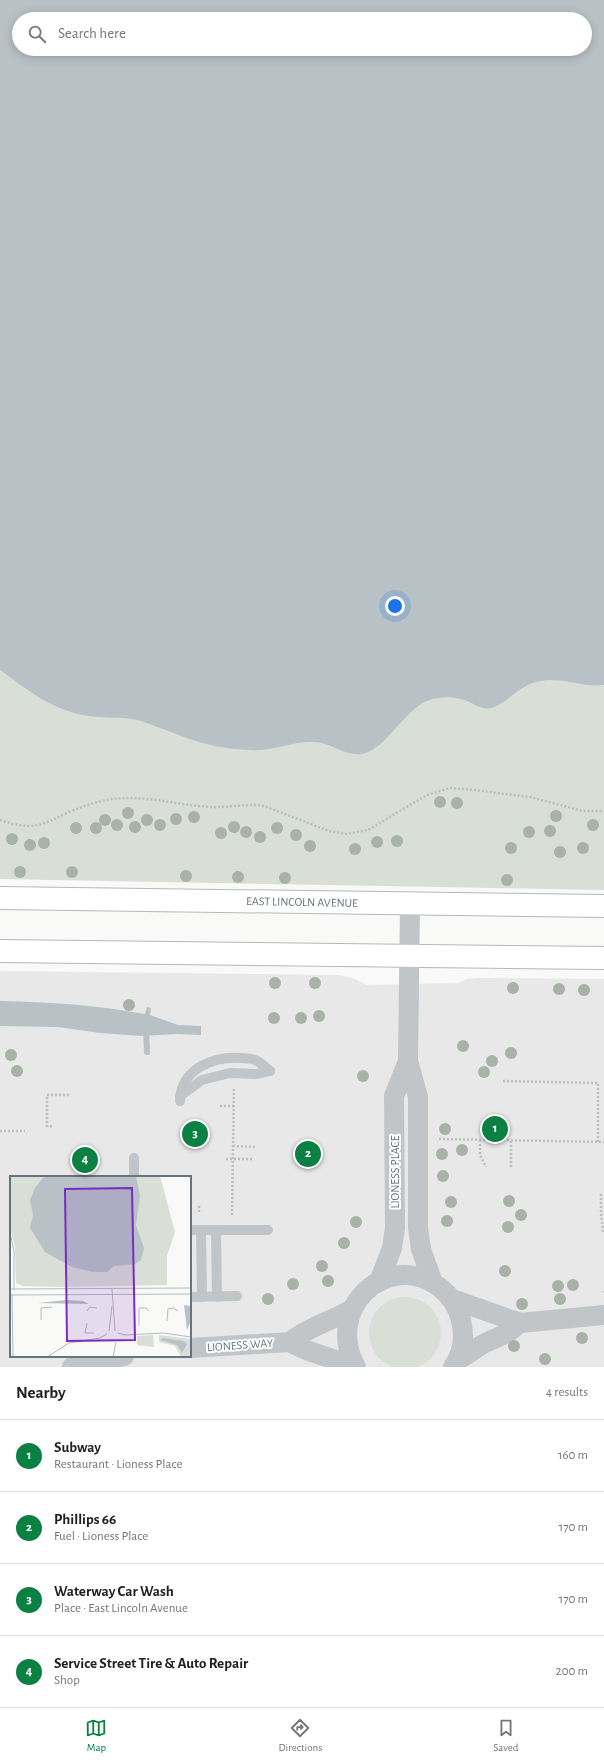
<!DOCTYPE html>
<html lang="en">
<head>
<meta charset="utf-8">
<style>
  :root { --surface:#fff; --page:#f6f6f6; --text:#202124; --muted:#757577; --line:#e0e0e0; --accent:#0b8043 }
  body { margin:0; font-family:"Alegreya Sans",sans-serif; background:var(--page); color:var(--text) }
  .you { position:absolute; left:395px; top:606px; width:14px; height:14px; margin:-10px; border:3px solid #fff; border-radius:50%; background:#1a73e8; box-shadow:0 0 0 6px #1a73e833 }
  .badge { display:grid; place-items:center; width:26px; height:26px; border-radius:50%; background:var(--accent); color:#fff; font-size:13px; font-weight:700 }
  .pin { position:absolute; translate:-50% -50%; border:2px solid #fff; box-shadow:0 1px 4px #0006 }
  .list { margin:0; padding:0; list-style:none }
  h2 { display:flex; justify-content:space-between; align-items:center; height:52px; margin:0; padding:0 16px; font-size:17px }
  h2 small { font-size:13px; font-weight:400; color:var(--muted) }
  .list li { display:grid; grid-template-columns:26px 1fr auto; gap:12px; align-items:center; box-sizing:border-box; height:72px; padding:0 16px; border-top:1px solid var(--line) }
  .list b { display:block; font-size:15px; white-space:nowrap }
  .list p { margin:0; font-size:13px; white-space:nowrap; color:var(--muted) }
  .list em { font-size:13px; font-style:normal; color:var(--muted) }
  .icon { flex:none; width:22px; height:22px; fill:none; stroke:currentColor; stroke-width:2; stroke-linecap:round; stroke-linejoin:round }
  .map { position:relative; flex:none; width:604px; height:1367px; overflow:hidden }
  .search { position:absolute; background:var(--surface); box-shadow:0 2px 10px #0003; left:12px; right:12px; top:12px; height:44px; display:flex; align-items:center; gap:10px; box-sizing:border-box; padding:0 14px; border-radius:22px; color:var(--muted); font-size:15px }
  .sheet { height:340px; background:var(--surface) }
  nav { display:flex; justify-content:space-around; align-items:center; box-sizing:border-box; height:56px; border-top:1px solid var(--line); background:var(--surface); font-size:11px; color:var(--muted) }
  nav a { display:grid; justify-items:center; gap:2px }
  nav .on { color:var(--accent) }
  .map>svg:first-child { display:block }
  .built { fill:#e7e8e7; fill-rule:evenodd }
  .green { fill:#d9ded7; fill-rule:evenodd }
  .water { fill:#b8c2c6; fill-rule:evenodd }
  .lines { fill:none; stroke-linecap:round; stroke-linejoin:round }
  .stream { stroke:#b8c2c6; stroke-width:6 }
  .primary-casing { stroke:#b4b9bc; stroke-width:24 }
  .path { stroke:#bbbec0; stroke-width:2.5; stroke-dasharray:2 2; stroke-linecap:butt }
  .lane { stroke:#c1c5c8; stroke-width:10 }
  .street { stroke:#c1c5c8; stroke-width:20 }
  .primary { stroke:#fff; stroke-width:22 }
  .tree { fill:#a9b2a7 }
  .labels { text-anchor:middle; stroke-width:4; stroke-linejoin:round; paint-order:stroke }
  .street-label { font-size:12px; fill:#66747f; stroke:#fff }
  .inset-road { fill:none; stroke:#b5bcc0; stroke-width:1 }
  .view { fill:#7b2cbf; fill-opacity:0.15; stroke:#7b2cbf; stroke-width:2 }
  .inset-edge { fill:none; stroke:#66747f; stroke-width:2 }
</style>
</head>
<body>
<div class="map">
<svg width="604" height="1367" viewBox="0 0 604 1367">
  <rect width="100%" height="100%" fill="#f9f9f7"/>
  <path class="built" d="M0,971l339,4 16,4 12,6 91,-2 9,-4 11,-1 126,1v388h-604zM11,1177h179v179h-179z"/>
  <g class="green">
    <path d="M0,0h604v890l-604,-11zM19,19h566v30h-566z"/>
    <circle cx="405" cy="1333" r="36"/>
  </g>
  <g class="water">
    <path d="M0,0h604v685c-23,3 -45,-10 -68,-3 -17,4 -32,23 -45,26 -8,2 -15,-3 -22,-6 -13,-6 -28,-6 -42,-1 -23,9 -42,50 -66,53 -17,2 -31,-12 -47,-12 -22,-1 -43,10 -65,8 -22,-1 -44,-5 -65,-13 -14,-5 -28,-11 -43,-16 -16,-5 -35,-2 -52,-5 -36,-5 -61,-26 -89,-46zM19,19h566v30h-566z"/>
    <path d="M0,1001c50,1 96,4 145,13l2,-7 4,1 -1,7 28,10 23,1v9l-24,-1 -35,2 -42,-3 -42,-6 -58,-1z"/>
  </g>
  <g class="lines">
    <polyline class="stream" points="146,1028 147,1052"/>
    <defs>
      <g id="primary">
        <polyline points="0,898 604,906"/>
        <polyline points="0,951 604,958"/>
      </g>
    </defs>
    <use href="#primary" class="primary-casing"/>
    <g class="path">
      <path d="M0,820c10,3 19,6 30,6 15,-1 26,-8 39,-14 15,-6 29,-11 44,-13 33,-4 64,6 97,8 18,1 36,-4 54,-1l65,25 18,3 21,-4 59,-35 23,-7 25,2 55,7 53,14h21"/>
      <polyline points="503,1081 598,1083 598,1142"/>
      <polyline points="220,1106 234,1106"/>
      <polyline points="50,1126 53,1127"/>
      <polyline points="47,1127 47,1095 69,1095"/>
      <polyline points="0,1131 25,1131"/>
      <polyline points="439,1139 604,1142"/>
      <polyline points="480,1140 480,1155 486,1167"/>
      <polyline points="511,1141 511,1167"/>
      <polyline points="233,1146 255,1147"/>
      <polyline points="226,1159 254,1159"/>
      <polyline points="601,1194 601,1212 603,1232"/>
      <polyline points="199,1206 199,1214"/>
      <polyline points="232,1215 234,1088"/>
      <polyline points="604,1292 604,1291"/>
    </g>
    <g class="lane">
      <polyline points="180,1096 202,1080 230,1073 257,1074 270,1071"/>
      <path d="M180,1101c1,-33 34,-45 62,-43 4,1 9,0 13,2 5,2 10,7 15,11"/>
      <polyline points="134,1177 134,1158"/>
      <polyline points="190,1230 268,1230"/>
      <polyline points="201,1230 202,1297"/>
      <polyline points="216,1230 217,1297"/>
      <polyline points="190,1297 237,1296"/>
    </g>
    <g class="street">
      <polyline points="410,904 408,1061 418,1097 418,1228 421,1249 433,1283"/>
      <polyline points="379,1282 392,1248 395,1228 394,1096 408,1061"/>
      <polyline points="452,1299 520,1323 604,1315"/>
      <path d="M290,1342c19,12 43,15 64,25"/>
      <path d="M190,1348l100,-6c18,-15 42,-21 62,-33"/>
      <polyline points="457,1361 483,1344 507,1333 520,1323"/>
      <polyline points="72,1367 124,1356"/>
      <path d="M356,1367c-32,-57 29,-117 82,-81 12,9 20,20 23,35 4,16 2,32 -8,46"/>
    </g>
    <use href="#primary" class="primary"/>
  </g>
  <g class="tree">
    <circle cx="440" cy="802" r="6"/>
    <circle cx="457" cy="803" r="6"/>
    <circle cx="128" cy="813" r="6"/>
    <circle cx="556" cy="816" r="6"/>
    <circle cx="194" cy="817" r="6"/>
    <circle cx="176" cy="819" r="6"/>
    <circle cx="105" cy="820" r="6"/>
    <circle cx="147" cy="820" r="6"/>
    <circle cx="117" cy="825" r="6"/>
    <circle cx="160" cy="825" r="6"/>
    <circle cx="593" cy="825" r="6"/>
    <circle cx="135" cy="827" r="6"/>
    <circle cx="234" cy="827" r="6"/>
    <circle cx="76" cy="828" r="6"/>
    <circle cx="96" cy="828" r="6"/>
    <circle cx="277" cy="828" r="6"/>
    <circle cx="550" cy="831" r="6"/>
    <circle cx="246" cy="832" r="6"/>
    <circle cx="529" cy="832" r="6"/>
    <circle cx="221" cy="833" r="6"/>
    <circle cx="296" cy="835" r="6"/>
    <circle cx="260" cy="837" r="6"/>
    <circle cx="12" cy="839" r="6"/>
    <circle cx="397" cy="841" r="6"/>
    <circle cx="377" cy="842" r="6"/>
    <circle cx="44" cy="843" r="6"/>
    <circle cx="30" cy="845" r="6"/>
    <circle cx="310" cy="846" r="6"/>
    <circle cx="511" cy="848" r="6"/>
    <circle cx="583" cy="848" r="6"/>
    <circle cx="355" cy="849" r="6"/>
    <circle cx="560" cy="852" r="6"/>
    <circle cx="20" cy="872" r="6"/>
    <circle cx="72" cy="872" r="6"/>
    <circle cx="186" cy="876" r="6"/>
    <circle cx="238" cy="877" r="6"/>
    <circle cx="285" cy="878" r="6"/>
    <circle cx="507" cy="880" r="6"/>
    <circle cx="275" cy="983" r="6"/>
    <circle cx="315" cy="983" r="6"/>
    <circle cx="513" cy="988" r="6"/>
    <circle cx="559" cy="989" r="6"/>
    <circle cx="584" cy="990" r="6"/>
    <circle cx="129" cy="1005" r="6"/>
    <circle cx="319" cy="1016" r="6"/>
    <circle cx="274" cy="1018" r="6"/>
    <circle cx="301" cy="1018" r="6"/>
    <circle cx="463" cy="1046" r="6"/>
    <circle cx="511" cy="1053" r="6"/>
    <circle cx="11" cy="1055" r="6"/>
    <circle cx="492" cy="1061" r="6"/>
    <circle cx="17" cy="1071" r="6"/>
    <circle cx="484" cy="1072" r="6"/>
    <circle cx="363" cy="1076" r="6"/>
    <circle cx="445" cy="1129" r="6"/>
    <circle cx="462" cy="1150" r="6"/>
    <circle cx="442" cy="1154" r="6"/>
    <circle cx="443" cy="1176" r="6"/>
    <circle cx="509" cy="1201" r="6"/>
    <circle cx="451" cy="1202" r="6"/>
    <circle cx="521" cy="1215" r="6"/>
    <circle cx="447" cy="1221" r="6"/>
    <circle cx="356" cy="1222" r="6"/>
    <circle cx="508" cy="1227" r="6"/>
    <circle cx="344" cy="1243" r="6"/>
    <circle cx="322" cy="1266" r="6"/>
    <circle cx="505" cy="1271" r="6"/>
    <circle cx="328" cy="1281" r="6"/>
    <circle cx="293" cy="1284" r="6"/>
    <circle cx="573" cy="1285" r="6"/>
    <circle cx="558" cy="1286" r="6"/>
    <circle cx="268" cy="1299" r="6"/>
    <circle cx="560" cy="1299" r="6"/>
    <circle cx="522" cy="1304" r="6"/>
    <circle cx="582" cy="1338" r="6"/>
    <circle cx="514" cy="1346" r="6"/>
    <circle cx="545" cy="1359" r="6"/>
  </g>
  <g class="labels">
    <g class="street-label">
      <text transform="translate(302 902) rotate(1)" y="4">EAST LINCOLN AVENUE</text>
      <text transform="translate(395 1172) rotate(-90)" y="4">LIONESS PLACE</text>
      <text transform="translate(240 1345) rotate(-4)" y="4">LIONESS WAY</text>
    </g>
  </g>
  <g transform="translate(10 1176)">
    <rect width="181" height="181" fill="#f9f9f7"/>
    <path d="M0,0h150l15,56 -8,24v29l-104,2 -41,-1 -6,-3 -1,-36 -5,-19zM143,159l1,12 -17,-2v-9zM149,159l32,4 -1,18h-9l-6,-11 -16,-4z" fill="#d9ded7"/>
    <path d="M39,0h87l4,20 -4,29 8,23 -3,12 -6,4 -21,2 -7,6h-14l-21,-5 -27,-15 -15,-24 3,-13 -3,-15 5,-12 8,-10zM56,124l17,1 6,3 -51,-1zM174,129l6,1v17l-3,7zM153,162l20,3 4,3 -5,9 -5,-8 -17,-5z" fill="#b8c2c6"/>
    <path class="inset-road" d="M0,56l4,20v38M0,113l181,-1M102,113l3,42M2,118l1,63M0,119l181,-1M77,135l3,-4 7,1M31,144v-12l11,-1M157,145l1,-12 5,-1 5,3M77,147l-2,10h9M129,150v-18h7l2,3M99,155l3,-25M108,157l7,2 38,-2 28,4M37,181l22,-14 31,-5 7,-4M103,181l3,-15"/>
    <path class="view" d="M122,12l3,152 -68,1 -2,-152z"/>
    <rect width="181" height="181" class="inset-edge"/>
  </g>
</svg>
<div class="you"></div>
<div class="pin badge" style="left:495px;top:1129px">1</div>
<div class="pin badge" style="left:308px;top:1154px">2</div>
<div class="pin badge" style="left:195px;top:1134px">3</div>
<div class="pin badge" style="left:85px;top:1160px">4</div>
<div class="search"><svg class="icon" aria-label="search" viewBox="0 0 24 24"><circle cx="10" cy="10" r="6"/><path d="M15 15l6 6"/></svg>Search here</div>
</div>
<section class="sheet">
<h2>Nearby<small>4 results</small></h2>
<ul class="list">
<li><span class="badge">1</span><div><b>Subway</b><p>Restaurant · Lioness Place</p></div><em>160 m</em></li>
<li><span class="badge">2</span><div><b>Phillips 66</b><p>Fuel · Lioness Place</p></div><em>170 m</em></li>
<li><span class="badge">3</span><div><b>Waterway Car Wash</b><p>Place · East Lincoln Avenue</p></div><em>170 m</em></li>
<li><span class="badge">4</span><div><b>Service Street Tire &amp; Auto Repair</b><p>Shop</p></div><em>200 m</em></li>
</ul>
</section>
<nav>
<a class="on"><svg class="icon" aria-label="map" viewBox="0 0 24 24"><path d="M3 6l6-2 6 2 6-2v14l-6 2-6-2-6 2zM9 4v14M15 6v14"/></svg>Map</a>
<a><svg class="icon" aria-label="directions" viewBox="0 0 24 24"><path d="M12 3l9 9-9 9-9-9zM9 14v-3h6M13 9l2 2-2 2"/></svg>Directions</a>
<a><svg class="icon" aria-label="saved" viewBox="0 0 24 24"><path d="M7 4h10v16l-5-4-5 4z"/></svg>Saved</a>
</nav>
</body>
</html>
